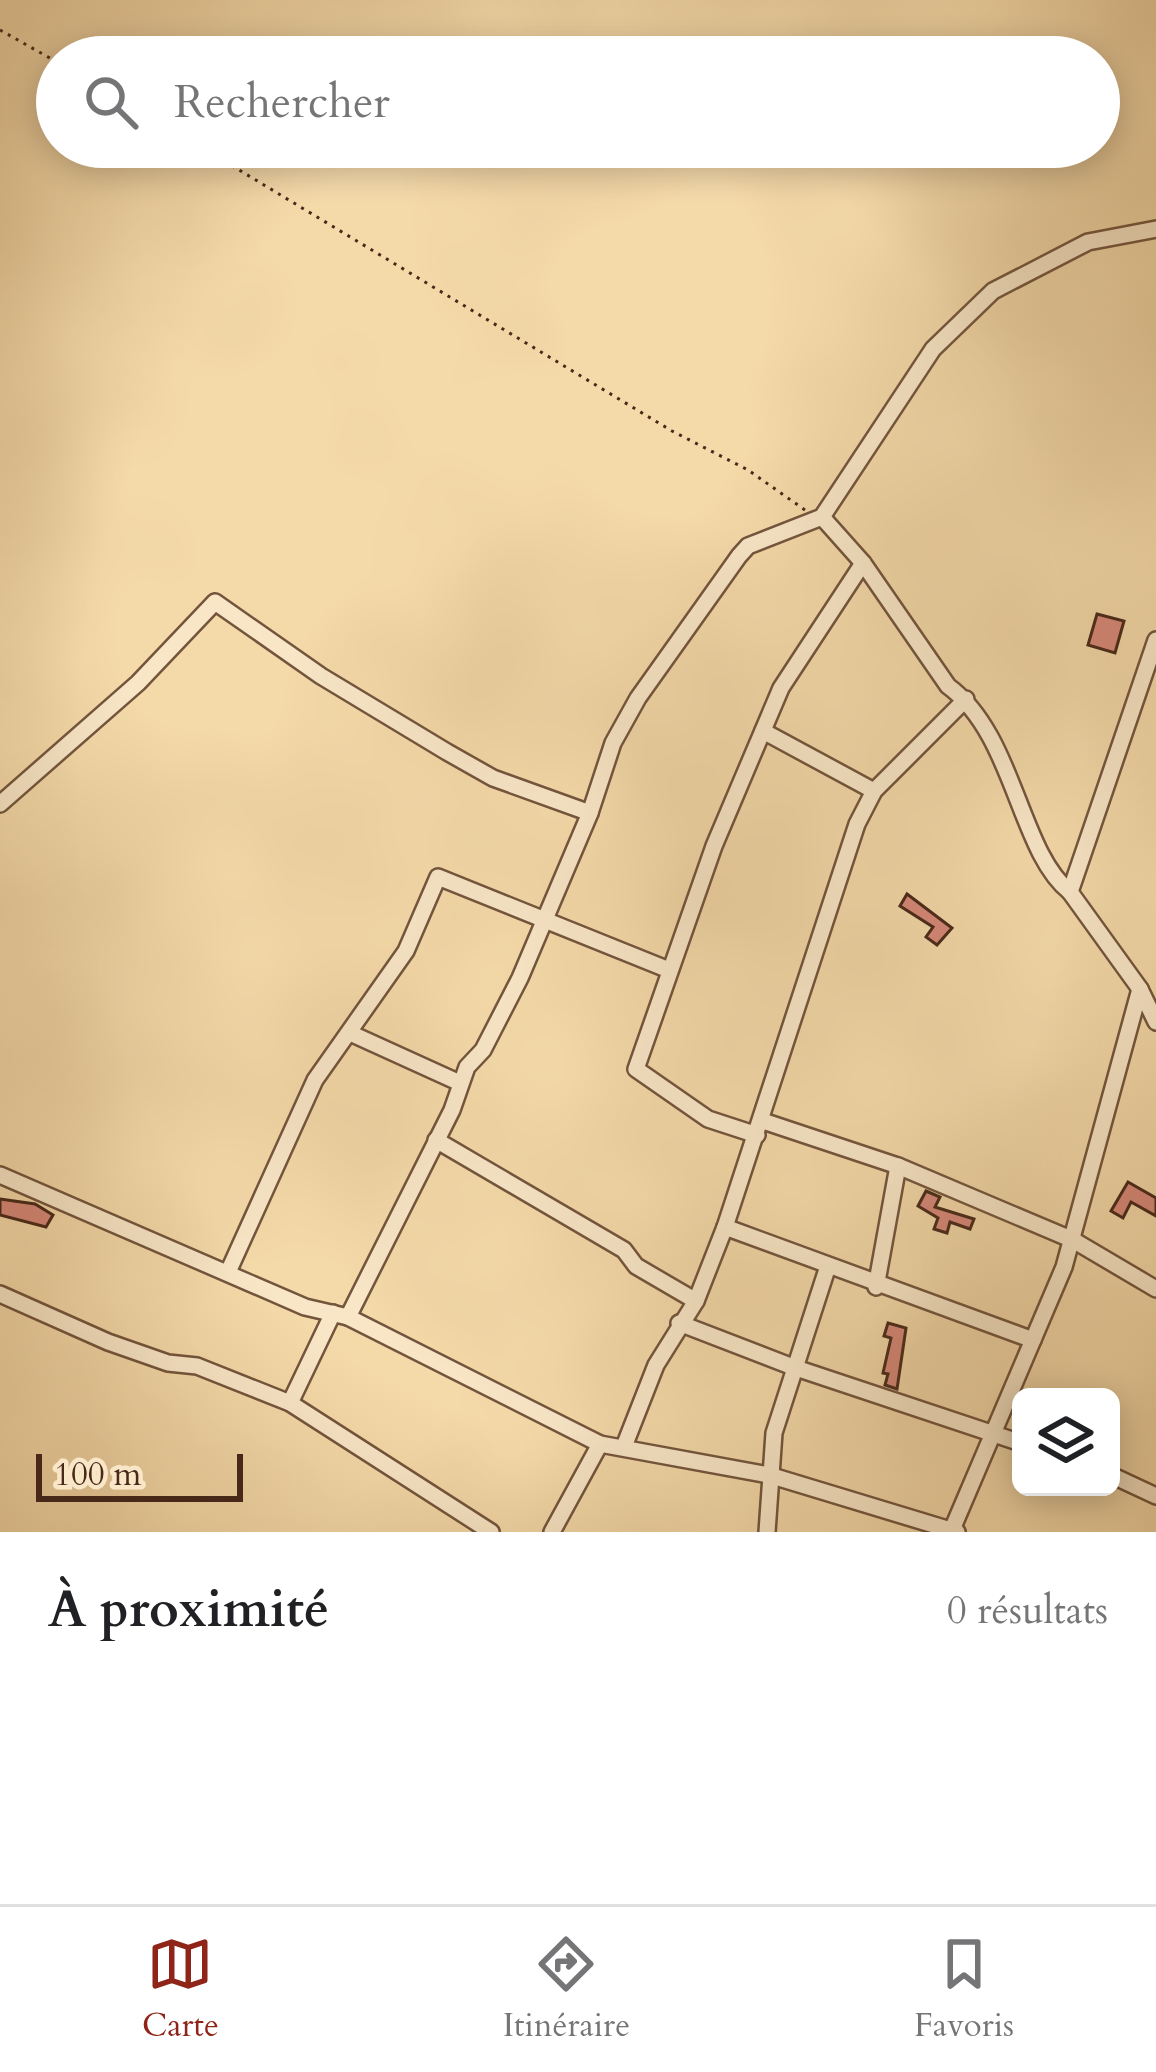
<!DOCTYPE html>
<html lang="fr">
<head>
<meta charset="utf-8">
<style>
  :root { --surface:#fff; --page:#f6f6f6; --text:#202124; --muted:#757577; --line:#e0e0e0; --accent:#8f2418 }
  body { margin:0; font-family:Cardo,serif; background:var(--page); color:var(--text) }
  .controls { position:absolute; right:36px; bottom:36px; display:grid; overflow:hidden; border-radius:18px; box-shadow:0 6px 30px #0003 }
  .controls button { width:108px; height:108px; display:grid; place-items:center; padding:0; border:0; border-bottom:3px solid var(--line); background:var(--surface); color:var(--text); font:60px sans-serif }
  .scale { position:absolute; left:36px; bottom:30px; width:207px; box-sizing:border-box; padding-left:12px; border:6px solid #482919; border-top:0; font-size:33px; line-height:42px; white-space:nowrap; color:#482919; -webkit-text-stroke:9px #f8e6c7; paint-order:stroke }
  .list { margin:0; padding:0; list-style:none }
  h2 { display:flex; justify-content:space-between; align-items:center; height:156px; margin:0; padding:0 48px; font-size:51px }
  h2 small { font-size:39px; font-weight:400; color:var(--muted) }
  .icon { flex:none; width:66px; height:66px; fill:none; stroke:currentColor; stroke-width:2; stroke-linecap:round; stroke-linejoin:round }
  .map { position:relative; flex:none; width:1156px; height:1532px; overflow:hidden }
  .search { position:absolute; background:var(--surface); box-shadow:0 6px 30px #0003; left:36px; right:36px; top:36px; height:132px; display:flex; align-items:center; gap:30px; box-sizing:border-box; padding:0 42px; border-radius:66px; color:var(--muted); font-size:45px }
  .sheet { height:372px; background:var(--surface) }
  nav { display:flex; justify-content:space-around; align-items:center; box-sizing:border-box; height:168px; border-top:3px solid var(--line); background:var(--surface); font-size:33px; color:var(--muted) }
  nav a { display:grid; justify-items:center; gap:6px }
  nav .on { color:var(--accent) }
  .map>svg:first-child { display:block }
  .building { fill:#d68879; stroke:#482919; stroke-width:3 }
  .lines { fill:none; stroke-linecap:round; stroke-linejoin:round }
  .minor-casing { stroke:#73553d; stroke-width:20 }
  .path { stroke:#482919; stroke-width:3; stroke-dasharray:3 6; stroke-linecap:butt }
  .minor { stroke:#f8e6c7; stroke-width:15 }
</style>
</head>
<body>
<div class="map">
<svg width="1156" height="1532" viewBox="0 0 1156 1532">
  <rect width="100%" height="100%" fill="#f4d9a9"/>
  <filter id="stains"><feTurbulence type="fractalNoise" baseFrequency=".00167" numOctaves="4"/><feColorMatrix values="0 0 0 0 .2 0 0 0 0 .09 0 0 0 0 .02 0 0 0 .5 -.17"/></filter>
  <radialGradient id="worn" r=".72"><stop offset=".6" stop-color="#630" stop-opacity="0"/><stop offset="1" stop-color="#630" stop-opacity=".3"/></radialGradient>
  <g class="building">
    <polygon points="1097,614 1124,621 1115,653 1088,645"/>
    <polygon points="907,894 952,928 937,945 926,937 933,927 900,906"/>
    <polygon points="1128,1182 1156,1198 1156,1216 1131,1202 1123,1218 1111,1211"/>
    <polygon points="926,1191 940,1197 935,1207 974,1219 970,1229 950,1222 947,1233 934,1229 938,1218 918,1206"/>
    <polygon points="0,1199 35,1204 53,1215 46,1227 0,1215"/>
    <polygon points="888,1323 906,1328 897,1389 885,1385 888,1374 883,1373 891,1338 884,1336"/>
  </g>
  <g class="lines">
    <defs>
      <g id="minor">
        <path d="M822,517l41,46 85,123c67,49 71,166 122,206"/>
        <polyline points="1156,640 1070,892 1140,989 1156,1022"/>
        <polyline points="763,731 874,791"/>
        <polyline points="0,804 138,683 215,602 321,676 447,752 493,778 590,813"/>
        <polyline points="350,1033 460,1083"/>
        <polyline points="763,1121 898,1166 1073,1240 1156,1289"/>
        <polyline points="757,1135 708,1119 636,1069 714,846 781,688 863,563"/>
        <polyline points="436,1140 624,1250 636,1266 696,1301"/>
        <polyline points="0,1175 305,1307 348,1317 600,1444 769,1475 957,1532"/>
        <polyline points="725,1227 1033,1340"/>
        <polyline points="229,1270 315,1080 406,951 438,877 669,970"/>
        <polyline points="876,1287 898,1166"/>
        <polyline points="0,1294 108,1342 168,1363 197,1366 290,1403 491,1532"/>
        <polyline points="348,1317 452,1110 467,1067 483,1050 520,978 590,813 613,743 638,698 739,556 748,546 822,517 933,349 993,291 1088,242 1156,229"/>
        <polyline points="679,1323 793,1367 1021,1443"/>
        <polyline points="290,1403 333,1313"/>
        <polyline points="625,1444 656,1365 696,1301 725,1227 857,824 874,791 966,699"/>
        <polyline points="1111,1475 1156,1496"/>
        <polyline points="552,1532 600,1444"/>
        <polyline points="767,1532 774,1433 828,1266"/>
        <polyline points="951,1532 1064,1267 1140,989"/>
      </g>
    </defs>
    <use href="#minor" class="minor-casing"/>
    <g class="path">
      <polyline points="0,30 57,62"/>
      <polyline points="201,147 672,431 748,470 805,510"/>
    </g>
    <use href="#minor" class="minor"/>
  </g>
  <rect width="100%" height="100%" filter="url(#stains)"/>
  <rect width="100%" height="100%" fill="url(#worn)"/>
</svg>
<div class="controls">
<button><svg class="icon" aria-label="layers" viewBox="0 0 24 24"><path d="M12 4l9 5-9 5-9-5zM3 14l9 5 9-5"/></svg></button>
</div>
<div class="scale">100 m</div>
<div class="search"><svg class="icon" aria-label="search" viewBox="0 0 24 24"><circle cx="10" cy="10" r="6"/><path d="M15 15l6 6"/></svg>Rechercher</div>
</div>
<section class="sheet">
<h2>À proximité<small>0 résultats</small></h2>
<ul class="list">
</ul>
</section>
<nav>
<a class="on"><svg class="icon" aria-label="map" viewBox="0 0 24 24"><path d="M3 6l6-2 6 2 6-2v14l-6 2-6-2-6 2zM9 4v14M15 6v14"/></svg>Carte</a>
<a><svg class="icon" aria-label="directions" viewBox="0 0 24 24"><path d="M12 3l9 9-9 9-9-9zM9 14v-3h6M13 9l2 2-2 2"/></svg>Itinéraire</a>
<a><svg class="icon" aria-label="saved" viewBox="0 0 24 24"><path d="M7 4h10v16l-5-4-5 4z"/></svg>Favoris</a>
</nav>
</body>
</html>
